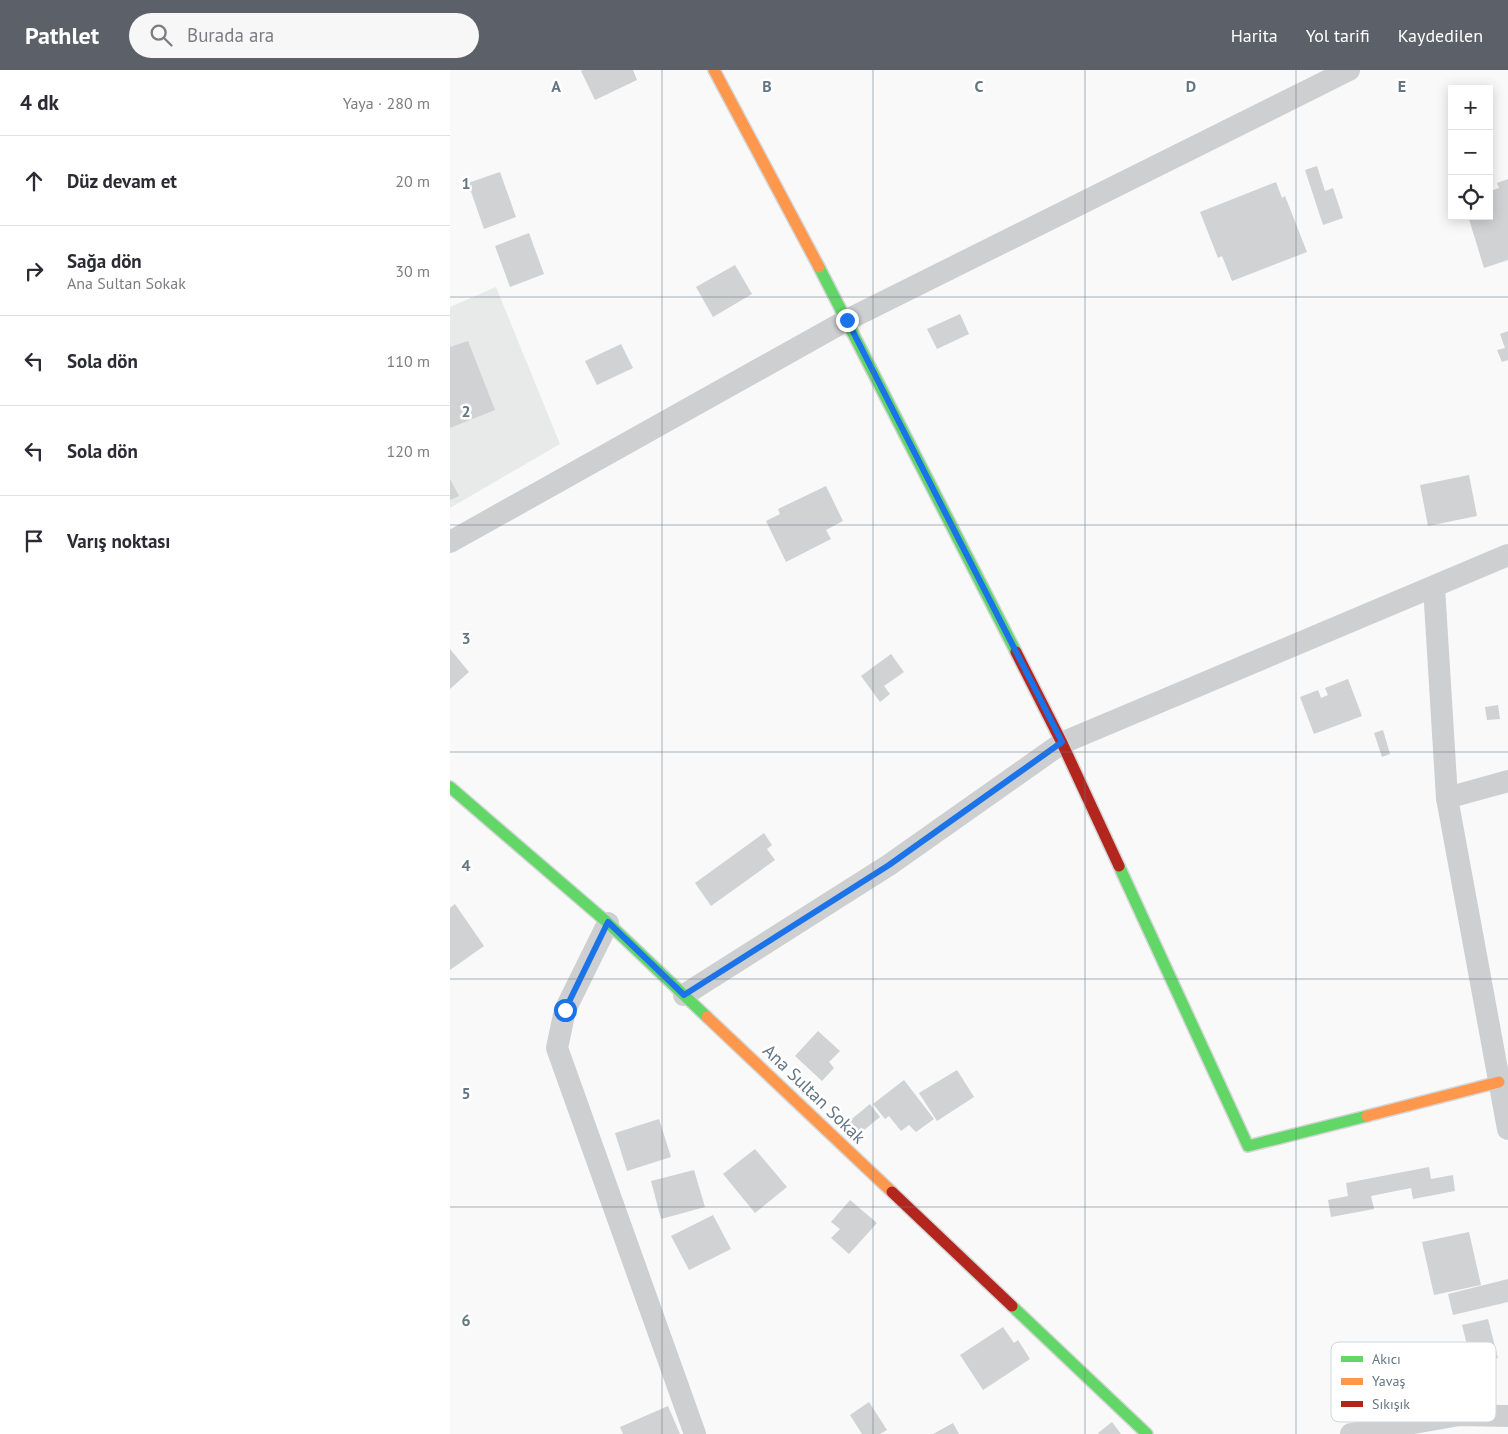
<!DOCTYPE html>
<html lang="tr">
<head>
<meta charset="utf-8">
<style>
  :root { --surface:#fff; --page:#f7f7f7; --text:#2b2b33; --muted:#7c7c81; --line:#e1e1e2; --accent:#5c6169 }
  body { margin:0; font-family:"PT Sans",sans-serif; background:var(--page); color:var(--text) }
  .controls { position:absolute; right:15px; top:15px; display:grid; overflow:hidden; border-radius:0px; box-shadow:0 2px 12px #0003 }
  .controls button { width:45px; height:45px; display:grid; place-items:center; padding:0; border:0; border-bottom:1px solid var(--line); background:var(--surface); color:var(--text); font:25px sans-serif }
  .stop { position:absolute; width:15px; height:15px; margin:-11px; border:4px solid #1a73e8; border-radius:50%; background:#fff }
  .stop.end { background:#1a73e8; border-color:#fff; box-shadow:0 1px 5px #0008 }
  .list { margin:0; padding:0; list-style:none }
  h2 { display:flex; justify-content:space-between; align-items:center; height:65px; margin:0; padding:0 20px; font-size:21px }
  h2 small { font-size:16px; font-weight:400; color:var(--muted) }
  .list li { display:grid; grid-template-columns:32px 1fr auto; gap:15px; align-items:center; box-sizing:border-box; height:90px; padding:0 20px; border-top:1px solid var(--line) }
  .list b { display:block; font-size:19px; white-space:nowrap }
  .list p { margin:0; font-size:16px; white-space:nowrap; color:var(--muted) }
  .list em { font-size:16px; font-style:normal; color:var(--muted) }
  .icon { flex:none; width:28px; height:28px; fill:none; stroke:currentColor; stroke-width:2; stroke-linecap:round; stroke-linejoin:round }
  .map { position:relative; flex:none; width:1058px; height:1364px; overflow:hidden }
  header { display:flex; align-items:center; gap:30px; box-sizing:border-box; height:70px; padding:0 25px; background:var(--accent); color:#fff }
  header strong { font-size:24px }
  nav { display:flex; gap:28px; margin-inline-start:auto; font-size:18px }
  .search { width:350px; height:45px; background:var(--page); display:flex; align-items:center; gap:12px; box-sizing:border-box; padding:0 18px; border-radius:28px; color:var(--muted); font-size:19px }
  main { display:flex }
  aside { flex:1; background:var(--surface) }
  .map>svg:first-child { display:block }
  .built { fill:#e8e9e9 }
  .building { fill:#d0d2d3 }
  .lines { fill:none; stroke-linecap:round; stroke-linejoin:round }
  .fast-casing { stroke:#d5d6d7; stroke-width:14 }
  .slow-casing { stroke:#d5d6d7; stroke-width:14 }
  .jam-casing { stroke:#d5d6d7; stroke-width:14 }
  .street { stroke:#cecfd0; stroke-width:22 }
  .fast { stroke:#63d668; stroke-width:11 }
  .slow { stroke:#ff974d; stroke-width:11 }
  .jam { stroke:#b3261e; stroke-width:11 }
  .route { stroke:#1a73e8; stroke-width:6 }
  .grid { fill:none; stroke:#657683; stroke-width:1; stroke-opacity:0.55 }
  .labels { text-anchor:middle; stroke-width:5; stroke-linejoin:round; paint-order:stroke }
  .street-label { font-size:18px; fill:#657683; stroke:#fff }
  .key { fill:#fff; stroke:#d1d6da; stroke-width:1 }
  .key-label { font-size:14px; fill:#657683 }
  .grid-label { font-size:16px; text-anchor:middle; font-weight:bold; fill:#657683; stroke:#fff; stroke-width:5; stroke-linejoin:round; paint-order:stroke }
</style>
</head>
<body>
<header>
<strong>Pathlet</strong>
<div class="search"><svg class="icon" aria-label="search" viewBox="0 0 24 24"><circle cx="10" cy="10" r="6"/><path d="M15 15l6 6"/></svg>Burada ara</div>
<nav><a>Harita</a><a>Yol tarifi</a><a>Kaydedilen</a></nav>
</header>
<main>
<aside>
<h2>4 dk<small>Yaya · 280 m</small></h2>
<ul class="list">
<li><svg class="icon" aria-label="ahead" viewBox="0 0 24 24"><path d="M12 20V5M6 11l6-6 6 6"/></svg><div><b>Düz devam et</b></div><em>20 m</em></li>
<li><svg class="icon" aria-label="right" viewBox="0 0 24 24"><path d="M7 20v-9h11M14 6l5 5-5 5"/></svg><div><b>Sağa dön</b><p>Ana Sultan Sokak</p></div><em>30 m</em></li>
<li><svg class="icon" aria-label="left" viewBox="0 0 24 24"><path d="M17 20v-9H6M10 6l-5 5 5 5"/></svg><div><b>Sola dön</b></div><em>110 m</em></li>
<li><svg class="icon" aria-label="left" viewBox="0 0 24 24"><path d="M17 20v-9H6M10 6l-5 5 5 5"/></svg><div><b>Sola dön</b></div><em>120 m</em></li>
<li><svg class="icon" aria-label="arrive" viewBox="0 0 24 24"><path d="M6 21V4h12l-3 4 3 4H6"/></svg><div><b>Varış noktası</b></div></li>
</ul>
</aside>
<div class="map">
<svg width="1058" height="1364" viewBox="0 0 1058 1364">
  <rect width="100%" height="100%" fill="#f9f9f9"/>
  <polygon class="built" points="46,217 110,374 0,438 0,237"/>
  <g class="building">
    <polygon points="133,0 183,0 187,10 145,30 131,1"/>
    <polygon points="867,96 875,121 883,118 893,148 873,155 855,100"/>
    <polygon points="50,102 66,147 34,159 18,113"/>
    <polygon points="1058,109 1058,190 1034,198 1018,146 1039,146 1039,118 1042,117 1043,120 1049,118 1047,113"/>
    <polygon points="826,112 832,128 835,126 857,182 782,211 772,186 768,188 750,142"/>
    <polygon points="79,163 94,204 60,217 45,176"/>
    <polygon points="285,195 302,224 263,247 246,217"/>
    <polygon points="510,244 519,264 487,279 477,259"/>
    <polygon points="1058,261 1058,290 1052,292 1047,280 1055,278 1050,264"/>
    <polygon points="18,271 45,340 0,358 0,277"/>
    <polygon points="171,274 183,298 147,315 135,291"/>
    <polygon points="1019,405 1027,446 978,456 970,415"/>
    <polygon points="0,409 9,426 0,430"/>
    <polygon points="376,416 393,451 376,460 381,469 336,492 316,451 330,444 328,439"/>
    <polygon points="0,579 19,602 0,619"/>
    <polygon points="441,584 454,602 434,616 440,624 430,632 411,606"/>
    <polygon points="898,609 912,646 864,664 850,627 868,620 871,628 878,625 875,618"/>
    <polygon points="1048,635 1050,649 1037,650 1035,637"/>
    <polygon points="933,660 940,684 932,687 924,663"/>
    <polygon points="314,763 322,775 317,779 325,790 261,836 245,813"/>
    <polygon points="5,834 34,876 0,900 0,838"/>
    <polygon points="368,961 390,981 379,992 384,998 372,1011 345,986"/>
    <polygon points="507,1000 524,1027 487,1051 469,1023"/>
    <polygon points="454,1010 484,1049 466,1062 459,1055 451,1061 439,1046 435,1049 423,1034"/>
    <polygon points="420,1034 430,1047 408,1065 398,1052"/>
    <polygon points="209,1049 221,1087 177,1101 165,1063"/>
    <polygon points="305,1079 337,1117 305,1143 273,1104"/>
    <polygon points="979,1097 981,1109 1003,1105 1005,1121 963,1129 961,1118 921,1126 924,1139 881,1147 878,1130 898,1126 896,1113"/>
    <polygon points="244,1100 255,1137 211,1149 201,1111"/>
    <polygon points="400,1130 427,1153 399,1184 381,1168 390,1159 381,1152"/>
    <polygon points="263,1145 281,1179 239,1200 221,1166"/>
    <polygon points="1019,1162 1031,1215 984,1225 972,1172"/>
    <polygon points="1058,1209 1058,1232 1003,1245 998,1224"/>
    <polygon points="1038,1249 1048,1288 1008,1298 1004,1283 1018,1279 1012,1255"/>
    <polygon points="553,1257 564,1273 568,1270 580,1289 533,1320 510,1285"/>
    <polygon points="419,1332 437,1360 430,1364 412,1364 400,1345"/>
    <polygon points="218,1336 230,1364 173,1364 170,1357"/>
    <polygon points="662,1352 671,1364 649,1364 648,1363"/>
    <polygon points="503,1353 509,1364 483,1364"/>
  </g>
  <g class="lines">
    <defs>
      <g id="fast">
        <polyline points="369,197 566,582"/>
        <polyline points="0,717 158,853 257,947"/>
        <polyline points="669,796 798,1076 917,1046"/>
        <polyline points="562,1236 697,1364"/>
      </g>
      <g id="slow">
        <polyline points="264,0 369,197"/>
        <polyline points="257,947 442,1122"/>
        <polyline points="917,1046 1049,1012"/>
      </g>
      <g id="jam">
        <polyline points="566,582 612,673 669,796"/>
        <polyline points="442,1122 562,1236"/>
      </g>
    </defs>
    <use href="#fast" class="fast-casing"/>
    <use href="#slow" class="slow-casing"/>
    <use href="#jam" class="jam-casing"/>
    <g class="street">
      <polyline points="0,472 397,250 899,0"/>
      <polyline points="984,517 997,728"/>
      <polyline points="1058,711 997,728 1058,1059"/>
      <polyline points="158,853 115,940 107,978 245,1364"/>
      <polyline points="234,925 439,795 612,673 1058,485"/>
      <polyline points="901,1364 1009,1345 1058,1346"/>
    </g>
    <use href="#fast" class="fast"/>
    <use href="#slow" class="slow"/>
    <use href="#jam" class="jam"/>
  </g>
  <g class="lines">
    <polyline class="route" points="115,940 158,852 234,925 439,795 612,672 397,250"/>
  </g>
  <path class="grid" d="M212,0v1364M423,0v1364M635,0v1364M846,0v1364M0,227h1058M0,455h1058M0,682h1058M0,909h1058M0,1137h1058"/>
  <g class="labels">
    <g class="street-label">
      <text transform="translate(364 1024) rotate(44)" y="6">Ana Sultan Sokak</text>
    </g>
  </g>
  <rect x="881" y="1272" width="165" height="80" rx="8" class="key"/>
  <rect x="891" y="1286" width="22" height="6" fill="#63d668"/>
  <rect x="891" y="1308" width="22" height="7" fill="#ff974d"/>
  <rect x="891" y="1331" width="22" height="6" fill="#b3261e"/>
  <g class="key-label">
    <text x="922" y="1294">Akıcı</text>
    <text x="922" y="1316">Yavaş</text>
    <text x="922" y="1339">Sıkışık</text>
  </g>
  <g class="grid-label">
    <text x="106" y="22">A</text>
    <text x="317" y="22">B</text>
    <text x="529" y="22">C</text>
    <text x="741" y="22">D</text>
    <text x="952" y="22">E</text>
    <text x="16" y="119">1</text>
    <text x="16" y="347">2</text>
    <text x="16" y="574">3</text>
    <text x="16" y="801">4</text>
    <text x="16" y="1029">5</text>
    <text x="16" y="1256">6</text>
  </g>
</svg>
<div class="controls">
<button>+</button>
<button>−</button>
<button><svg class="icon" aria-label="locate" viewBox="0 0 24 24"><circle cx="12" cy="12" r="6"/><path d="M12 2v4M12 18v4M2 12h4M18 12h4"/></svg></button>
</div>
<div class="stop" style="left:115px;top:940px"></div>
<div class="stop end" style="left:397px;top:250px"></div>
</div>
</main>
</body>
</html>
